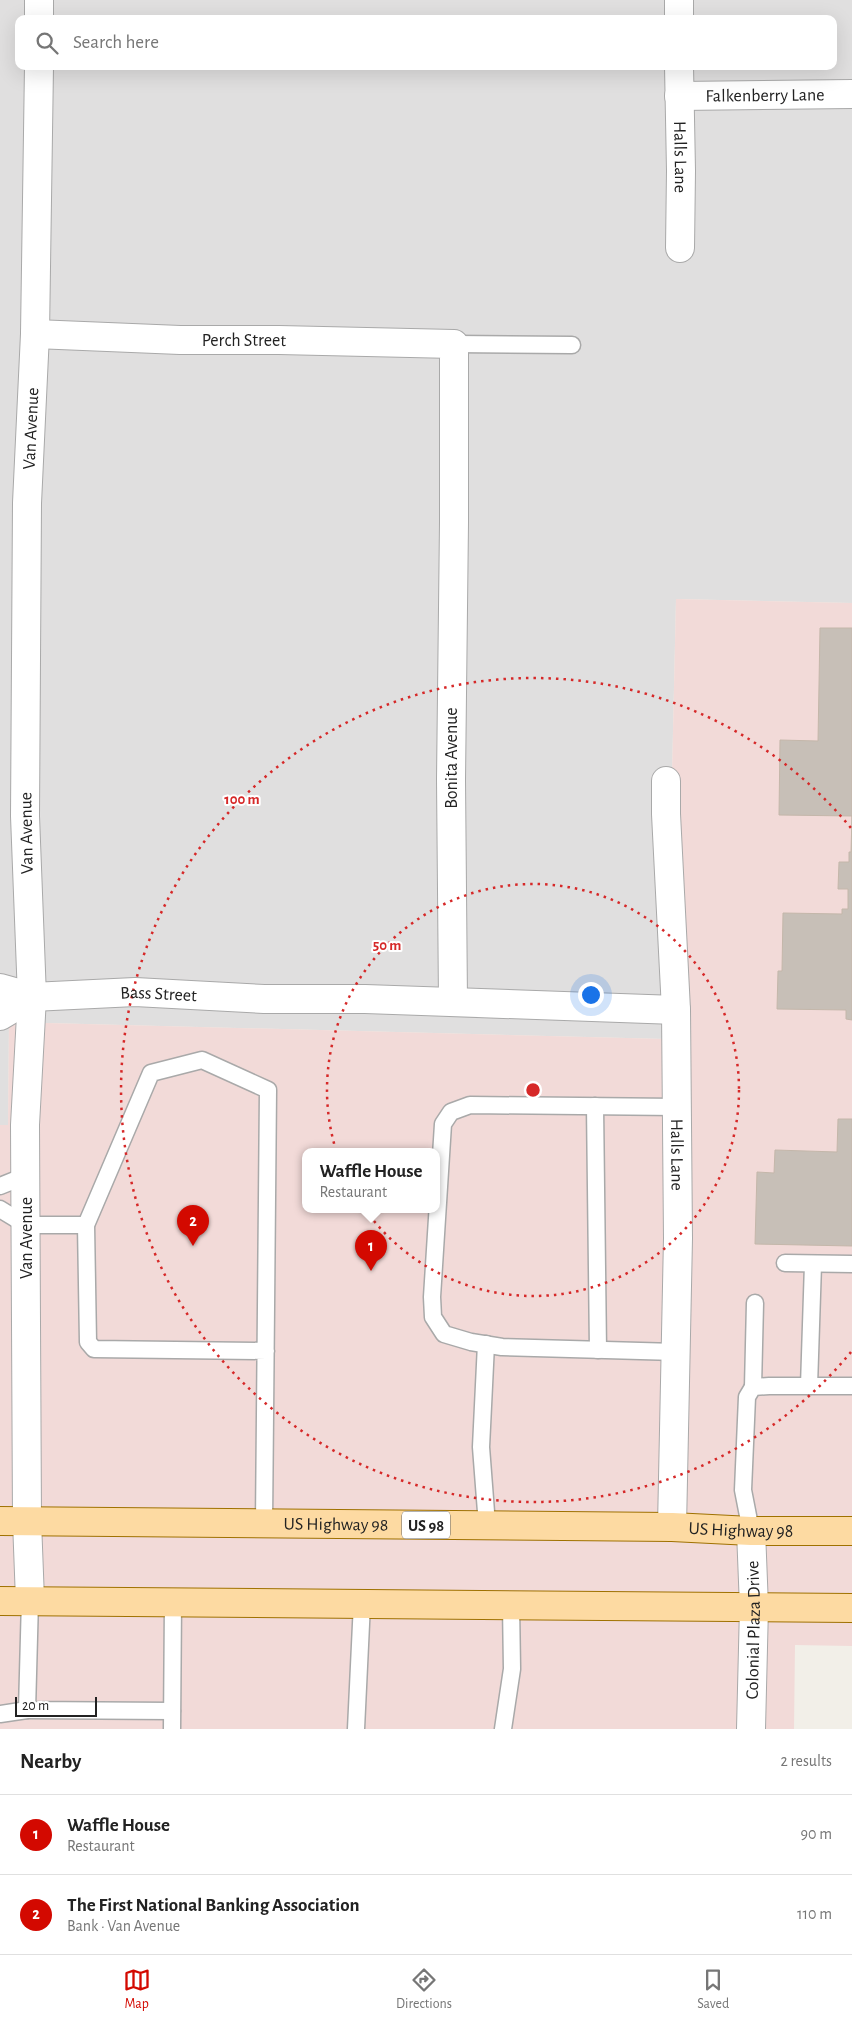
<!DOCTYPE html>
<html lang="en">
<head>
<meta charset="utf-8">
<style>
  :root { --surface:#fff; --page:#f6f6f6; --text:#222; --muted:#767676; --line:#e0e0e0; --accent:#d30900 }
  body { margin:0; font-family:"Alegreya Sans",sans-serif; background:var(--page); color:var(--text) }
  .scale { position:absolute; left:15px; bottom:12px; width:82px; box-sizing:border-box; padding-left:5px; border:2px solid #222; border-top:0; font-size:14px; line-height:18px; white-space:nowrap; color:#222; -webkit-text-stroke:4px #fff; paint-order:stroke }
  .you { position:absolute; left:590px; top:994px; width:18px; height:18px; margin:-12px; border:4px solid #fff; border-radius:50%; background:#1a73e8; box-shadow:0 0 0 8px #1a73e833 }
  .badge { display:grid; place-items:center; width:32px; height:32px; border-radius:50%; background:var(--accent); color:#fff; font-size:16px; font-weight:700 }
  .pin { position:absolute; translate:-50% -41px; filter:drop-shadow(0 1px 2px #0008) }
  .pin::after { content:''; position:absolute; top:26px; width:18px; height:15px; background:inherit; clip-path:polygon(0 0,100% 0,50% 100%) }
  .popup { position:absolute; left:302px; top:1148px; width:138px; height:65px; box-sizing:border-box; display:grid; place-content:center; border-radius:10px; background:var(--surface); filter:drop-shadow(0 1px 4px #0005); font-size:16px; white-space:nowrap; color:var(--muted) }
  .popup b { font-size:19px; color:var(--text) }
  .popup::after { content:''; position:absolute; left:50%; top:100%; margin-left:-10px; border:10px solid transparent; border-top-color:var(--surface) }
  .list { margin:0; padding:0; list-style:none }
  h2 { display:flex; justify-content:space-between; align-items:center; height:65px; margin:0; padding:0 20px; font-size:21px }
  h2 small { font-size:16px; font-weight:400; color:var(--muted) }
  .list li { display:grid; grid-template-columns:32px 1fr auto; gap:15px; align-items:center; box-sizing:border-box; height:80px; padding:0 20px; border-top:1px solid var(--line) }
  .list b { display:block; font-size:19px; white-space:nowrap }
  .list p { margin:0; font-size:16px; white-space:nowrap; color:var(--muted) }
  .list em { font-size:16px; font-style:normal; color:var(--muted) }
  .icon { flex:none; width:28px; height:28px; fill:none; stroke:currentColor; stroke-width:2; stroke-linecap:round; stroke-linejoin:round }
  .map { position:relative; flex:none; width:852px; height:1729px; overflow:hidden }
  .search { position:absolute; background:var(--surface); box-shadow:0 5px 20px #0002; left:15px; right:15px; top:15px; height:55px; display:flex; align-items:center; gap:12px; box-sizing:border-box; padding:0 18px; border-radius:10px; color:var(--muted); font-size:19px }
  .sheet { height:225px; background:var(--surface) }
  nav { display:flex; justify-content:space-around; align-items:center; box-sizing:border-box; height:70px; border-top:1px solid var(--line); background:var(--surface); font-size:14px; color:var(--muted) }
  nav a { display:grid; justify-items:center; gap:2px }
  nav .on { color:var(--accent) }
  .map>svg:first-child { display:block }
  .residential { fill:#e0dfdf; fill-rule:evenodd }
  .commercial { fill:#f2dad8; fill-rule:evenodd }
  .building { fill:#c7bfb7; stroke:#c4b7aa }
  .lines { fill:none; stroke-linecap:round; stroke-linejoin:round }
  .service-casing { stroke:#a9a9a9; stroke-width:19 }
  .minor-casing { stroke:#a9a9a9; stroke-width:30 }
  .primary-casing { stroke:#9f7100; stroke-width:30 }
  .service { stroke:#fff; stroke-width:16 }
  .minor { stroke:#fff; stroke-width:28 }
  .primary { stroke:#fddaa2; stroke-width:28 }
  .ring { fill:none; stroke:#d62828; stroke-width:2.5; stroke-dasharray:2.5 5 }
  .labels { text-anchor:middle; stroke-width:4; stroke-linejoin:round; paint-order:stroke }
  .shield { fill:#fff; stroke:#646464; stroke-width:1 }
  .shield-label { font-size:16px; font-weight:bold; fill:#222 }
  .street-label { font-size:18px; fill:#222; stroke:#fff }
  .centre { fill:#d62828; stroke:#fff; stroke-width:2.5 }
  .ring-label { font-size:15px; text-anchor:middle; font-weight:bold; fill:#d62828; stroke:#fff; stroke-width:4; stroke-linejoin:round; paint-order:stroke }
</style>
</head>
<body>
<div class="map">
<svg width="852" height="1729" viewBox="0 0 852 1729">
  <rect width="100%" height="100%" fill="#f2efe8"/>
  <path class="residential" d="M0,0h852v603l-176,-4 -10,440 -657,-17 -1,103h-8zM19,19h814v47h-814z"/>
  <path class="commercial" d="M676,599l176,4v1043l-57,-1 -1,84h-794v-604h8l1,-103 657,17zM306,1152h130v58h-130z"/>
  <g class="building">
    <polygon points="820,628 852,628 852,1020 846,1019 846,1010 777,1009 778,971 782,971 783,913 842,914 842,909 848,909 848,889 838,889 839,862 849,862 849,852 851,852 852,816 779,815 780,740 818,741"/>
    <polygon points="838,1119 852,1119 852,1246 755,1244 757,1172 774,1173 775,1150 837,1152"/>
  </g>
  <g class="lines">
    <defs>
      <g id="service">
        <polyline points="454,344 572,345"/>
        <polyline points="595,1106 598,1350"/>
        <polyline points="0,1186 25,1176"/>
        <polyline points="0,1209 26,1225 86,1225"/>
        <polyline points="785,1263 852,1264"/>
        <polyline points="486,1344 481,1447 487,1525"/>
        <polyline points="676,1352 502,1347 471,1342 444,1334 433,1317 432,1297 443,1124 451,1112 470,1105 677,1107"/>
        <polyline points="809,1386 813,1264"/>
        <polyline points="753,1387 755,1303"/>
        <polyline points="264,1523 268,1090 202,1060 151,1073 86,1225 88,1342 94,1349 266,1351"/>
        <polyline points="751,1531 743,1490 747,1397 753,1387 769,1386 852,1386"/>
        <polyline points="30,1600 27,1710 172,1711"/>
        <polyline points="0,1714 27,1710"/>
        <polyline points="172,1729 173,1602"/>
        <polyline points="356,1729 362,1603"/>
        <polyline points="503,1729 512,1669 511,1605"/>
      </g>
      <g id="minor">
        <polyline points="39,19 39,0"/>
        <polyline points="679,19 679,0"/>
        <path id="s1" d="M679,66l2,105 -1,77"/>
        <path id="s2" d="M679,96l173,-2"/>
        <path id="s3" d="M35,334l145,6h99l175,4v178l-3,258 2,222"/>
        <path id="s4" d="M666,781v33l10,196 2,228 -6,289"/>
        <path id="s5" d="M0,988l32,9 103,-5 129,7h101l311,11"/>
        <polyline points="0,1016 32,997"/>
        <path id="s6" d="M30,1600l-3,-79 -2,-396 7,-128 -7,-181 2,-313 8,-169 4,-268"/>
        <path id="s7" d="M751,1729l3,-122 -3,-76"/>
      </g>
      <g id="primary">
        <path id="s8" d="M0,1521l672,6 79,4h101"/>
        <polyline points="0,1601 852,1608"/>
      </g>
    </defs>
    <use href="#service" class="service-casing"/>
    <use href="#minor" class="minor-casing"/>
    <use href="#primary" class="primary-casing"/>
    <use href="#service" class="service"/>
    <use href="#minor" class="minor"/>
    <use href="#primary" class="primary"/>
  </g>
  <g class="ring">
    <circle cx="533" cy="1090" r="206"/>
    <path d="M851 1352A412 412 0 1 1 851 828"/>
  </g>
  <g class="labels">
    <rect class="shield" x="402" y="1511.5" width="48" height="27" rx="4"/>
    <g class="shield-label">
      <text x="426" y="1531">US 98</text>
    </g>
    <g class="street-label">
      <text dy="6" stroke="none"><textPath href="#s2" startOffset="86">Falkenberry Lane</textPath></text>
      <text dy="6" stroke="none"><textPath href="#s1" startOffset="91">Halls Lane</textPath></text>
      <text dy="6" stroke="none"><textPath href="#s3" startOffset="209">Perch Street</textPath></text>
      <text dy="6" stroke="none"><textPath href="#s6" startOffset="1172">Van Avenue</textPath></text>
      <text transform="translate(451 758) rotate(-90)" y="6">Bonita Avenue</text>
      <text transform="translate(26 833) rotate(-91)" y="6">Van Avenue</text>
      <text dy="6" stroke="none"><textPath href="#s5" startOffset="160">Bass Street</textPath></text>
      <text dy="6" stroke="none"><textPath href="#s4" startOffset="374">Halls Lane</textPath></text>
      <text transform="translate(26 1238) rotate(-90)" y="6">Van Avenue</text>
      <text dy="6" stroke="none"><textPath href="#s8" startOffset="336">US Highway 98</textPath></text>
      <text dy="6" stroke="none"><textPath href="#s8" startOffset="741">US Highway 98</textPath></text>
      <text dy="6" stroke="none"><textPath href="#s7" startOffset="99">Colonial Plaza Drive</textPath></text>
    </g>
  </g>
  <circle cx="533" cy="1090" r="8" class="centre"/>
  <g class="ring-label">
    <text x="242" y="804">100 m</text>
    <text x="387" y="950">50 m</text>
  </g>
</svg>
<div class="scale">20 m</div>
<div class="you"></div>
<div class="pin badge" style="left:371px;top:1271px">1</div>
<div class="popup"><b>Waffle House</b>Restaurant</div>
<div class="pin badge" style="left:193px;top:1246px">2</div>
<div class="search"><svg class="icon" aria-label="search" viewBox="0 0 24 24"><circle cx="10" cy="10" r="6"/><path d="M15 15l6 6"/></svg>Search here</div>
</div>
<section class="sheet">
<h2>Nearby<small>2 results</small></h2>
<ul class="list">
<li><span class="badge">1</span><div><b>Waffle House</b><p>Restaurant</p></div><em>90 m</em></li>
<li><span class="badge">2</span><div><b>The First National Banking Association</b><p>Bank · Van Avenue</p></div><em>110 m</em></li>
</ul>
</section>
<nav>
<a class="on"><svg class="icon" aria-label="map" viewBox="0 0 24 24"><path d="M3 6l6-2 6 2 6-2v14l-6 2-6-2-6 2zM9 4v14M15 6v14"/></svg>Map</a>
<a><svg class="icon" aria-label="directions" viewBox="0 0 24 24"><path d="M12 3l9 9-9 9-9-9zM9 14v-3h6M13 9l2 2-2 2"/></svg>Directions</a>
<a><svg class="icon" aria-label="saved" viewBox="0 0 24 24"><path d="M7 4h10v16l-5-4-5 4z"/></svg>Saved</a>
</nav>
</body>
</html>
